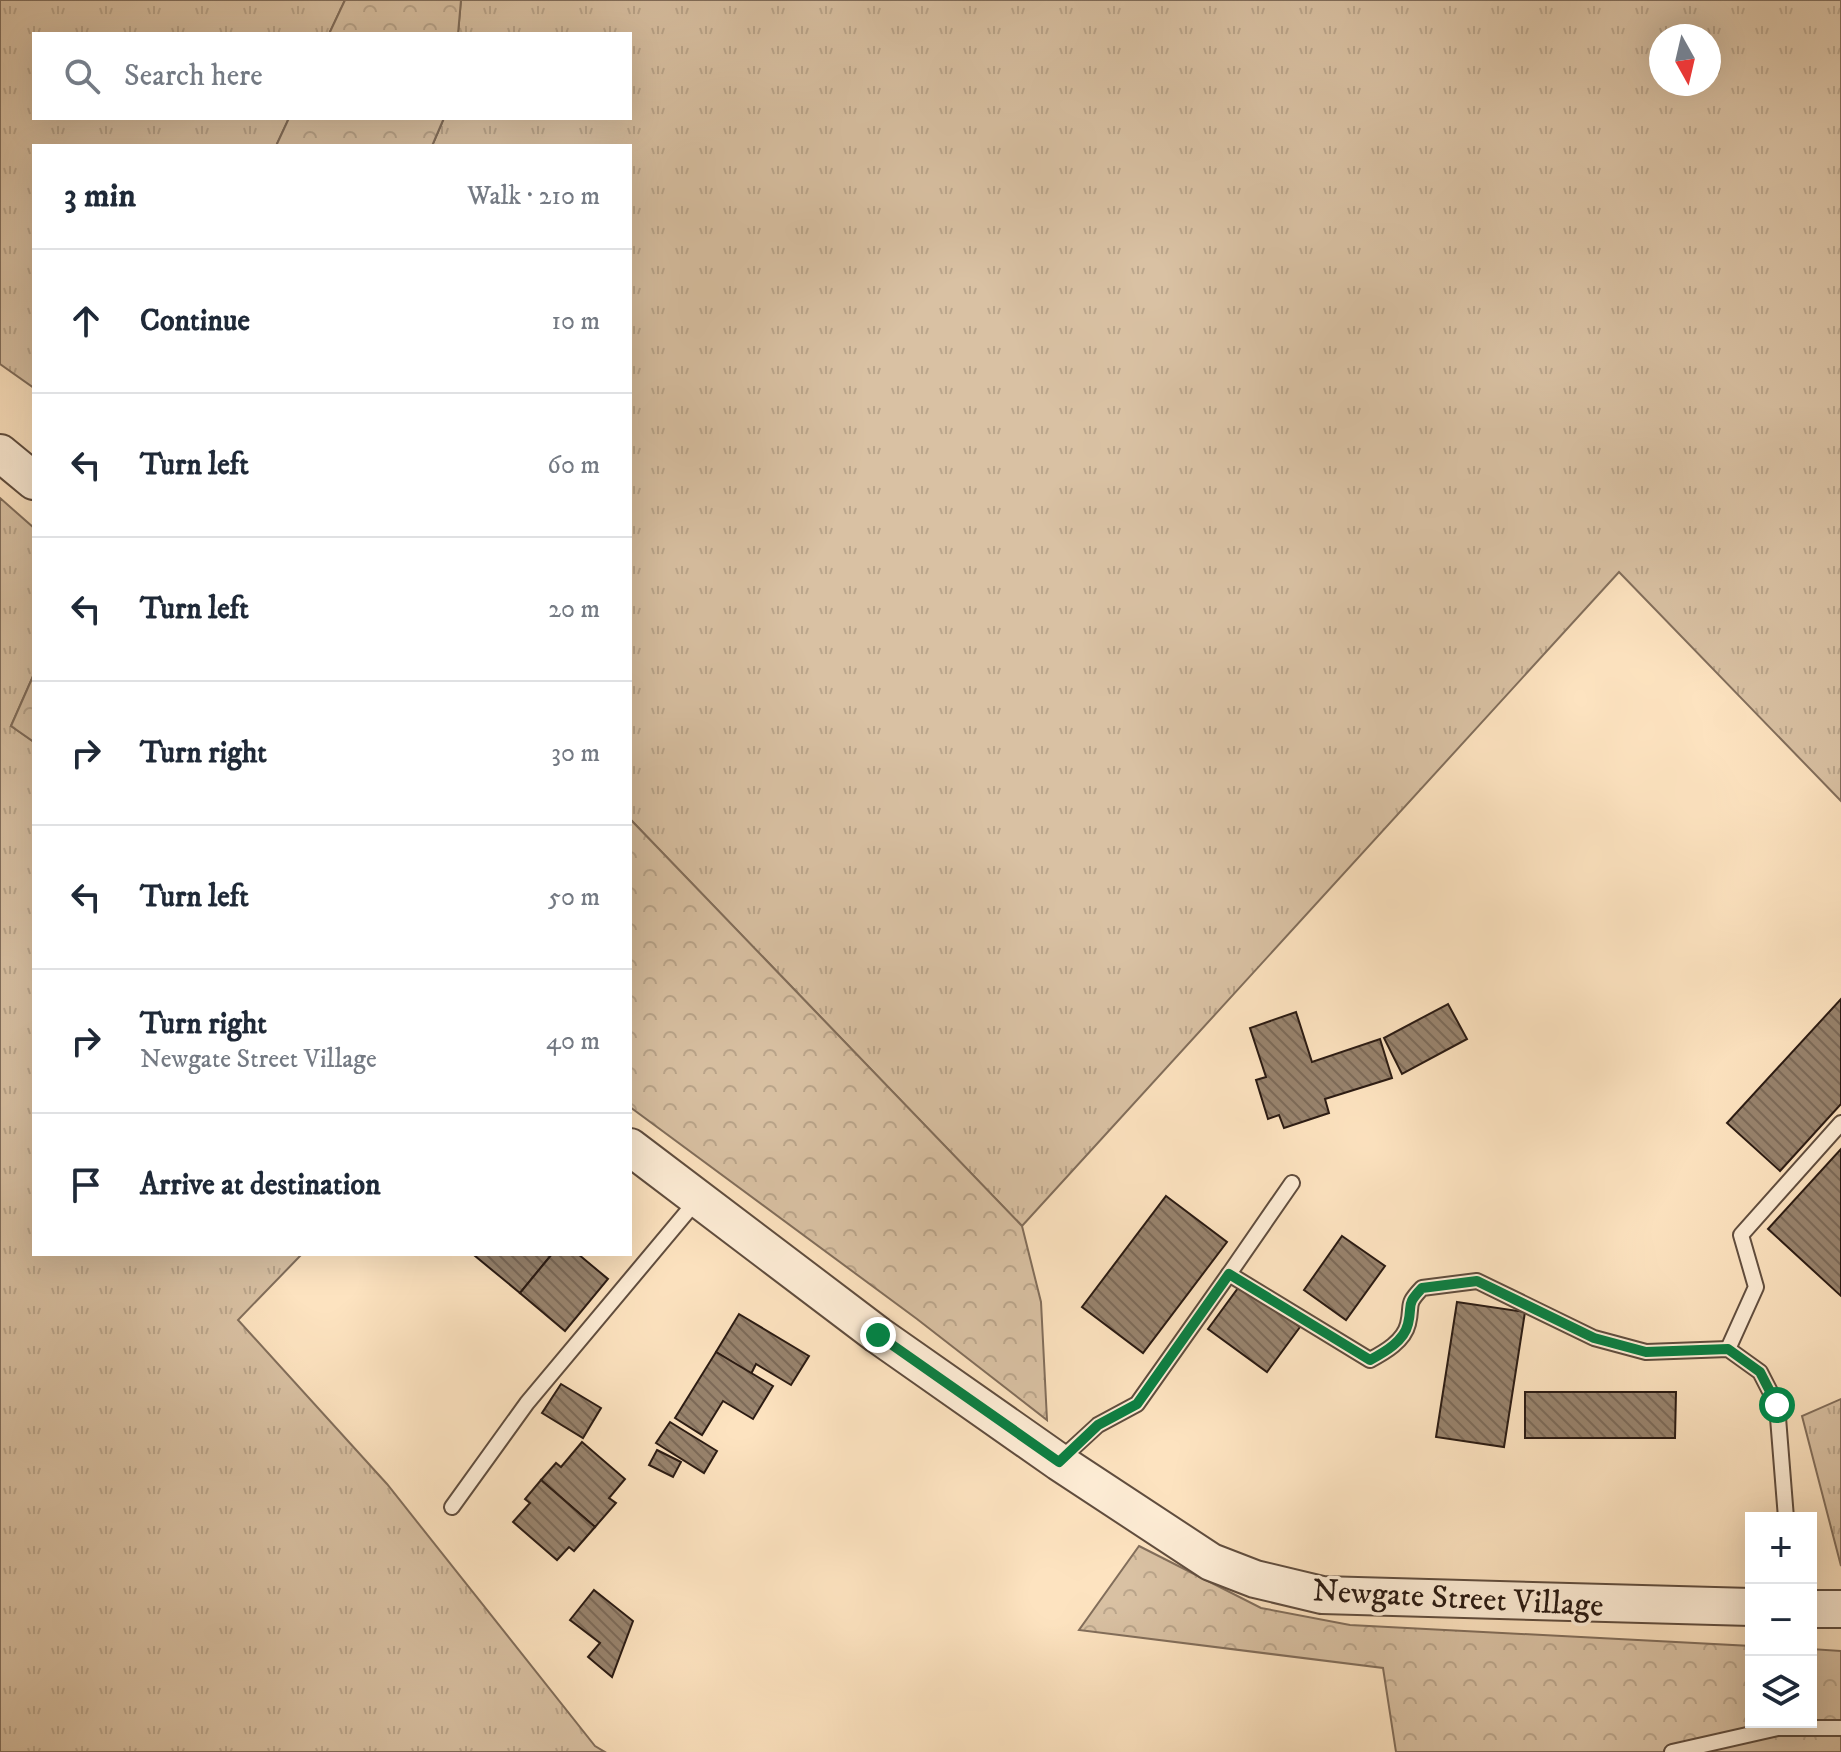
<!DOCTYPE html>
<html lang="en">
<head>
<meta charset="utf-8">
<style>
  :root { --surface:#fff; --page:#f2f2f3; --text:#1f2937; --muted:#747a83; --line:#e0e1e3 }
  body { margin:0; font-family:"IM FELL DW Pica",serif; background:var(--page); color:var(--text) }
  .controls { position:absolute; right:24px; bottom:24px; display:grid; overflow:hidden; border-radius:0px; box-shadow:0 8px 32px #0002 }
  .controls button { width:72px; height:72px; display:grid; place-items:center; padding:0; border:0; border-bottom:2px solid var(--line); background:var(--surface); color:var(--text); font:40px sans-serif }
  .compass { position:absolute; left:1649px; top:24px; width:72px; height:72px; border-radius:50%; background:var(--surface); box-shadow:0 8px 32px #0002; rotate:172deg }
  .stop { position:absolute; width:24px; height:24px; margin:-18px; border:6px solid #0b8043; border-radius:50%; background:#fff }
  .stop.end { background:#0b8043; border-color:#fff; box-shadow:0 2px 8px #0008 }
  .list { margin:0; padding:0; list-style:none }
  h2 { display:flex; justify-content:space-between; align-items:center; height:104px; margin:0; padding:0 32px; font-size:34px }
  h2 small { font-size:26px; font-weight:400; color:var(--muted) }
  .list li { display:grid; grid-template-columns:52px 1fr auto; gap:24px; align-items:center; box-sizing:border-box; height:144px; padding:0 32px; border-top:2px solid var(--line) }
  .list b { display:block; font-size:30px; white-space:nowrap }
  .list p { margin:0; font-size:26px; white-space:nowrap; color:var(--muted) }
  .list em { font-size:26px; font-style:normal; color:var(--muted) }
  .icon { flex:none; width:44px; height:44px; fill:none; stroke:currentColor; stroke-width:2; stroke-linecap:round; stroke-linejoin:round }
  .map { position:relative; flex:none; width:1841px; height:1752px; overflow:hidden }
  .search { position:absolute; background:var(--surface); box-shadow:0 8px 32px #0002; left:32px; top:32px; width:600px; height:88px; display:flex; align-items:center; gap:20px; box-sizing:border-box; padding:0 28px; border-radius:0px; color:var(--muted); font-size:30px }
  .panel { position:absolute; background:var(--surface); box-shadow:0 8px 32px #0002; left:32px; top:144px; width:600px; height:1112px; border-radius:0px }
  .map>svg:first-child { display:block }
  .grass { fill:url(#grass-tufts); stroke:#826e5b; stroke-width:2; fill-rule:evenodd }
  .forest { fill:url(#forest-crowns); stroke:#826e5b; stroke-width:2 }
  .building { fill:url(#building-back-hatch); stroke:#2b1b13; stroke-width:2 }
  .lines { fill:none; stroke-linecap:round; stroke-linejoin:round }
  .service-casing { stroke:#604d3e; stroke-width:18 }
  .tertiary-casing { stroke:#604d3e; stroke-width:40 }
  .service { stroke:#feedd6; stroke-width:14 }
  .tertiary { stroke:#feedd6; stroke-width:36 }
  .route { stroke:#0b8043; stroke-width:10 }
  .labels { text-anchor:middle; stroke-width:7; stroke-linejoin:round; paint-order:stroke }
  .street-label { font-size:32px; fill:#2b1b13; stroke:#feedd6 }
</style>
</head>
<body>
<div class="map">
<svg width="1841" height="1752" viewBox="0 0 1841 1752">
  <defs>
    <pattern id="grass-tufts" width="24" height="20" patternUnits="userSpaceOnUse" patternTransform="scale(2)"><rect width="24" height="20" fill="#d9c1a3"/><path d="M3 7l-1-3M5 7V3M7 7l1-3M15 17l-1-3M17 17v-4M19 17l1-3" fill="none" stroke="#baa58b"/></pattern>
    <pattern id="forest-crowns" width="20" height="18" patternUnits="userSpaceOnUse" patternTransform="scale(2)"><rect width="20" height="18" fill="#d9c1a3"/><path d="M2 6a3 3 0 1 1 6 0M12 15a3 3 0 1 1 6 0" fill="none" stroke="#baa58b"/></pattern>
    <pattern id="building-back-hatch" width="6" height="6" patternUnits="userSpaceOnUse" patternTransform="scale(2)"><rect width="6" height="6" fill="#98836d"/><path d="M-1 5l2 2M0 0l6 6M5-1l2 2" fill="none" stroke="#7c6a58"/></pattern>
  </defs>
  <rect width="100%" height="100%" fill="#fde3c0"/>
  <filter id="stains"><feTurbulence type="fractalNoise" baseFrequency=".0025" numOctaves="4"/><feColorMatrix values="0 0 0 0 .2 0 0 0 0 .09 0 0 0 0 .02 0 0 0 .5 -.17"/></filter>
  <radialGradient id="worn" r=".72"><stop offset=".6" stop-color="#630" stop-opacity="0"/><stop offset="1" stop-color="#630" stop-opacity=".3"/></radialGradient>
  <g class="grass">
    <polygon points="0,0 345,0 329,34 34,34 34,118 289,118 276,146 34,146 34,388 0,364"/>
    <path d="M461,0h1380v801l-222,-229 -597,654 -392,-407v-673h-198l12,-28h186v-84h-172zM1661,36h48v48h-48z"/>
    <polygon points="0,498 34,528 34,674 11,726 34,742 34,1254 302,1254 238,1320 387,1484 595,1746 605,1752 0,1752"/>
    <polygon points="1841,1399 1841,1566 1802,1416"/>
  </g>
  <g class="forest">
    <polygon points="345,0 461,0 458,34 329,34"/>
    <polygon points="289,118 444,118 432,146 276,146"/>
    <polygon points="34,674 34,742 11,726"/>
    <polygon points="630,819 1022,1226 1041,1302 1047,1420 917,1319 630,1107"/>
    <polygon points="1139,1546 1261,1608 1350,1625 1751,1646 1751,1722 1811,1722 1811,1649 1841,1651 1841,1752 1396,1752 1383,1668 1079,1630"/>
  </g>
  <g class="building">
    <polygon points="1841,999 1841,1104 1780,1171 1727,1123"/>
    <polygon points="1448,1004 1467,1039 1402,1074 1384,1038"/>
    <polygon points="1296,1012 1312,1062 1380,1039 1392,1078 1325,1099 1329,1113 1284,1128 1279,1115 1268,1119 1256,1080 1266,1077 1250,1028"/>
    <polygon points="1841,1149 1841,1296 1768,1229"/>
    <polygon points="1166,1196 1227,1242 1143,1353 1082,1307"/>
    <polygon points="1342,1236 1385,1266 1346,1320 1304,1290"/>
    <polygon points="477,1254 552,1254 520,1293 475,1256"/>
    <polygon points="552,1254 578,1254 608,1279 565,1331 520,1293"/>
    <polygon points="1241,1284 1300,1327 1267,1372 1208,1329"/>
    <polygon points="1457,1302 1525,1312 1504,1447 1436,1437"/>
    <polygon points="739,1314 809,1356 791,1385 756,1364 751,1374 716,1352"/>
    <polygon points="716,1352 773,1386 753,1419 723,1401 702,1435 675,1418"/>
    <polygon points="561,1384 601,1408 583,1438 542,1413"/>
    <polygon points="1525,1392 1676,1392 1675,1438 1525,1438"/>
    <polygon points="670,1422 717,1451 704,1473 656,1443"/>
    <polygon points="582,1442 625,1479 609,1498 616,1503 595,1527 541,1480 556,1463 561,1467"/>
    <polygon points="657,1450 681,1462 673,1477 649,1465"/>
    <polygon points="541,1480 595,1527 574,1551 569,1547 557,1560 513,1522 530,1503 525,1499"/>
    <polygon points="594,1590 633,1621 612,1677 588,1657 600,1643 570,1620"/>
  </g>
  <g class="lines">
    <defs>
      <g id="service">
        <path d="M1292,1183l-63,91 141,86c15,-8 34,-19 38,-36 5,-21 -3,-18 14,-36l55,-7 117,57 52,14 82,-3 32,23 17,33 9,113"/>
        <polyline points="1728,1349 1756,1287 1741,1235 1841,1123"/>
        <polyline points="1060,1460 1098,1425 1137,1404 1229,1274"/>
        <polyline points="452,1507 527,1403 697,1200"/>
        <polyline points="1672,1752 1778,1728 1841,1728"/>
      </g>
      <g id="tertiary">
        <polyline points="0,453 34,481"/>
        <polyline points="630,1147 878,1335 1059,1462 1211,1562 1255,1579 1322,1595 1751,1607"/>
        <polyline points="1811,1609 1841,1609"/>
      </g>
    </defs>
    <use href="#service" class="service-casing"/>
    <use href="#tertiary" class="tertiary-casing"/>
    <use href="#service" class="service"/>
    <use href="#tertiary" class="tertiary"/>
  </g>
  <g class="lines">
    <path class="route" d="M878,1335l181,127 39,-37 39,-21 92,-130 141,86c15,-8 34,-19 38,-36 5,-21 -3,-18 14,-36l55,-7 117,57 52,14 82,-3 32,23 17,33"/>
  </g>
  <g class="labels">
    <g class="street-label">
      <text transform="translate(1458 1597) rotate(3)" y="11">Newgate Street Village</text>
    </g>
  </g>
  <rect width="100%" height="100%" filter="url(#stains)"/>
  <rect width="100%" height="100%" fill="url(#worn)"/>
</svg>
<div class="controls">
<button>+</button>
<button>−</button>
<button><svg class="icon" aria-label="layers" viewBox="0 0 24 24"><path d="M12 4l9 5-9 5-9-5zM3 14l9 5 9-5"/></svg></button>
</div>
<svg class="compass" viewBox="-18 -18 36 36"><path d="M0-13l5 13h-10z" fill="#e53935"/><path d="M0 13l5-13h-10z" fill="#747a83"/></svg>
<div class="stop" style="left:1777px;top:1405px"></div>
<div class="stop end" style="left:878px;top:1335px"></div>
<div class="search"><svg class="icon" aria-label="search" viewBox="0 0 24 24"><circle cx="10" cy="10" r="6"/><path d="M15 15l6 6"/></svg>Search here</div>
<section class="panel">
<h2>3 min<small>Walk · 210 m</small></h2>
<ul class="list">
<li><svg class="icon" aria-label="ahead" viewBox="0 0 24 24"><path d="M12 20V5M6 11l6-6 6 6"/></svg><div><b>Continue</b></div><em>10 m</em></li>
<li><svg class="icon" aria-label="left" viewBox="0 0 24 24"><path d="M17 20v-9H6M10 6l-5 5 5 5"/></svg><div><b>Turn left</b></div><em>60 m</em></li>
<li><svg class="icon" aria-label="left" viewBox="0 0 24 24"><path d="M17 20v-9H6M10 6l-5 5 5 5"/></svg><div><b>Turn left</b></div><em>20 m</em></li>
<li><svg class="icon" aria-label="right" viewBox="0 0 24 24"><path d="M7 20v-9h11M14 6l5 5-5 5"/></svg><div><b>Turn right</b></div><em>30 m</em></li>
<li><svg class="icon" aria-label="left" viewBox="0 0 24 24"><path d="M17 20v-9H6M10 6l-5 5 5 5"/></svg><div><b>Turn left</b></div><em>50 m</em></li>
<li><svg class="icon" aria-label="right" viewBox="0 0 24 24"><path d="M7 20v-9h11M14 6l5 5-5 5"/></svg><div><b>Turn right</b><p>Newgate Street Village</p></div><em>40 m</em></li>
<li><svg class="icon" aria-label="arrive" viewBox="0 0 24 24"><path d="M6 21V4h12l-3 4 3 4H6"/></svg><div><b>Arrive at destination</b></div></li>
</ul>
</section>
</div>
</body>
</html>
